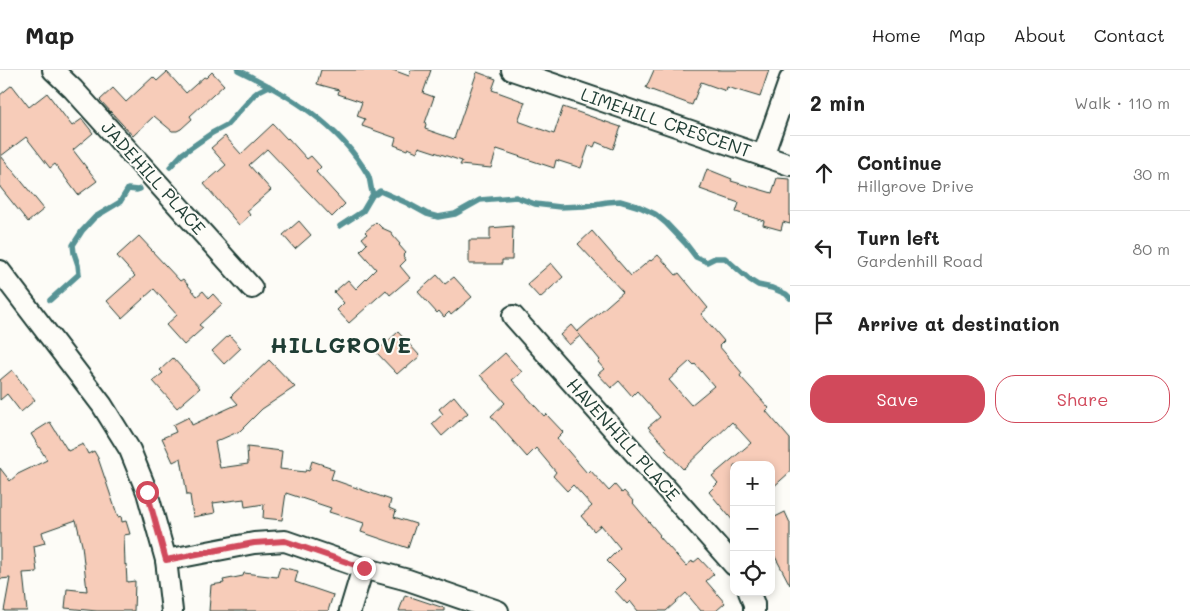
<!DOCTYPE html>
<html lang="en">
<head>
<meta charset="utf-8">
<style>
  :root { --surface:#fff; --page:#f6f6f6; --text:#222; --muted:#767676; --line:#e0e0e0; --accent:#d1495b }
  body { margin:0; font-family:Mali,sans-serif; background:var(--page); color:var(--text) }
  .controls { position:absolute; right:15px; bottom:15px; display:grid; overflow:hidden; border-radius:10px; box-shadow:0 2px 8px #0003 }
  .controls button { width:45px; height:45px; display:grid; place-items:center; padding:0; border:0; border-bottom:1px solid var(--line); background:var(--surface); color:var(--text); font:25px sans-serif }
  .stop { position:absolute; width:15px; height:15px; margin:-11px; border:4px solid #d1495b; border-radius:50%; background:#fff }
  .stop.end { background:#d1495b; border-color:#fff; box-shadow:0 1px 5px #0008 }
  .list { margin:0; padding:0; list-style:none }
  h2 { display:flex; justify-content:space-between; align-items:center; height:65px; margin:0; padding:0 20px; font-size:21px }
  h2 small { font-size:16px; font-weight:400; color:var(--muted) }
  .list li { display:grid; grid-template-columns:32px 1fr auto; gap:15px; align-items:center; box-sizing:border-box; height:75px; padding:0 20px; border-top:1px solid var(--line) }
  .list b { display:block; font-size:19px; white-space:nowrap }
  .list p { margin:0; font-size:16px; white-space:nowrap; color:var(--muted) }
  .list em { font-size:16px; font-style:normal; color:var(--muted) }
  .actions { display:flex; gap:10px; padding:15px 20px }
  .actions a { flex:1; padding:11px 0; border:1px solid var(--accent); border-radius:20px; text-align:center; font-size:18px; color:var(--accent) }
  .actions .main { background:var(--accent); color:#fff }
  .icon { flex:none; width:28px; height:28px; fill:none; stroke:currentColor; stroke-width:2; stroke-linecap:round; stroke-linejoin:round }
  .map { position:relative; flex:none; width:790px; height:541px; overflow:hidden }
  header { display:flex; align-items:center; gap:30px; box-sizing:border-box; height:70px; padding:0 25px; background:var(--surface); border-bottom:1px solid var(--line) }
  header strong { font-size:24px }
  nav { display:flex; gap:28px; margin-inline-start:auto; font-size:18px }
  main { display:flex }
  aside { flex:1; background:var(--surface) }
  .map>svg:first-child { display:block }
  .lines { fill:none; stroke-linecap:round; stroke-linejoin:round }
  .stream { stroke:#579395; stroke-width:5.5 }
  .building { fill:#f7ccb9; stroke:#1f3d34; fill-rule:evenodd }
  .minor-casing { stroke:#1f3d34; stroke-width:24 }
  .minor { stroke:#fdfcf7; stroke-width:20 }
  .route { stroke:#d1495b; stroke-width:6 }
  .labels { text-anchor:middle; stroke-width:4; stroke-linejoin:round; paint-order:stroke }
  .street-label { font-size:18px; fill:#1f3d34; stroke:#fdfcf7 }
  .district-label { font-size:22px; font-weight:bold; letter-spacing:1px; fill:#1f3d34; stroke:#fdfcf7 }
</style>
</head>
<body>
<header>
<strong>Map</strong>
<nav><a>Home</a><a>Map</a><a>About</a><a>Contact</a></nav>
</header>
<main>
<div class="map">
<svg width="790" height="541" viewBox="0 0 790 541">
  <rect width="100%" height="100%" fill="#fdfcf7"/>
  <filter id="ink" filterUnits="userSpaceOnUse"><feTurbulence type="fractalNoise" baseFrequency=".02" numOctaves="2"/><feDisplacementMap in="SourceGraphic" scale="10" xChannelSelector="R" yChannelSelector="G"/><feConvolveMatrix kernelMatrix="1 2 1 2 8 2 1 2 1" color-interpolation-filters="sRGB"/></filter>
  <g filter="url(#ink)">
    <g class="lines">
      <g class="stream">
        <path d="M238,0c51,25 101,54 130,105 3,6 2,13 5,19h3l4,-3 27,12 20,11 11,3 17,-3 25,-14 36,-3 19,7 25,3 24,-1 23,-4 13,-1 20,6 15,7 11,9 20,21 10,13 11,5 8,-4h10l25,22 8,5 14,3 14,6 4,4"/>
        <polyline points="170,97 182,84 212,63 227,55 254,25 259,21 269,16"/>
        <polyline points="340,156 363,141 373,124"/>
        <polyline points="50,230 79,204 78,195 74,183 73,175 82,161 95,147 120,132 128,119 137,120 140,119"/>
      </g>
    </g>
    <g class="building">
      <polygon points="321,0 393,0 409,6 411,0 431,0 423,23 434,27 425,53 426,54 425,59 454,69 477,2 496,9 492,20 525,32 518,51 554,64 563,37 621,57 613,79 596,72 594,77 589,75 581,98 556,90 554,98 497,79 491,98 460,95 462,91 419,77 417,82 408,78 407,80 394,75 396,68 362,56 365,49 357,46 362,32 338,24 339,20 317,14"/>
      <polygon points="654,0 769,0 760,27 727,17 726,21 701,12 692,35 646,18"/>
      <polygon points="167,2 186,23 204,7 206,8 212,2 224,15 190,46 192,49 181,59 177,61 172,61 154,46 133,66 100,30 113,18 126,32 153,7 157,11"/>
      <polygon points="12,15 29,37 47,23 72,56 82,49 93,63 73,80 97,111 78,125 55,94 50,98 26,67 1,86 44,139 28,152 0,117 0,25"/>
      <polygon points="273,54 287,69 288,68 307,89 311,86 321,97 316,102 345,134 332,147 267,79 249,95 271,120 247,141 250,145 239,155 204,114 226,95 211,78 225,66 241,84"/>
      <polygon points="707,99 732,109 731,111 772,123 777,108 790,109 790,154 783,152 781,160 763,155 764,151 736,142 739,133 700,119"/>
      <polygon points="299,151 311,165 295,179 283,165"/>
      <polygon points="376,152 382,158 391,162 393,166 400,174 399,175 406,183 403,186 406,190 400,196 410,208 390,225 386,220 349,253 337,240 344,233 334,222 348,210 356,219 376,199 360,181 367,174 362,168 367,164 365,162"/>
      <polygon points="513,156 512,190 502,190 502,194 469,194 469,170 490,170 490,158"/>
      <path d="M592,161l39,45 19,-16 1,1 7,-6 18,20 3,-2 29,35 -7,6 23,27 -5,5 23,27 -2,3 29,32 -3,3 24,28v33l-19,17v-24h-37v57l-25,-30 9,-9 -6,-7 39,-33 -19,-21 -49,47 -18,-19 2,-2 -19,-21 12,-10 -23,-26 -5,5 -13,-15 -8,7 -13,-14 6,-5 -6,-7 2,-2 -22,-27 2,3 -11,9 -9,-10 11,-10 6,7 46,-40 -45,-48zM690,291l4,4 1,-1 19,22 -23,19 -22,-25z"/>
      <polygon points="139,166 152,180 151,180 180,211 183,209 197,226 203,221 209,228 213,224 222,234 199,255 203,258 184,275 166,255 177,245 154,219 122,248 107,231 135,206 117,186"/>
      <polygon points="551,193 563,207 540,228 527,214"/>
      <polygon points="437,205 445,214 454,207 472,227 451,245 449,242 444,247 439,241 437,243 418,222"/>
      <polygon points="398,262 420,286 406,298 405,297 397,304 376,282"/>
      <polygon points="229,265 241,278 224,294 212,281"/>
      <polygon points="505,283 522,302 512,310 544,346 546,344 563,362 557,368 587,403 590,400 609,421 615,415 622,423 624,421 634,432 633,433 660,465 659,466 686,496 692,491 693,493 699,488 714,504 706,511 725,533 716,541 701,541 686,523 666,541 638,541 630,531 627,534 615,521 626,510 607,491 620,478 601,455 594,461 581,446 592,436 573,415 567,421 553,406 556,402 536,378 527,387 491,346 505,333 480,305"/>
      <polygon points="173,288 200,318 177,338 153,311 163,303 160,300"/>
      <polygon points="269,290 295,317 262,339 240,361 215,372 220,398 248,394 247,377 282,381 280,399 305,402 306,400 309,401 312,391 330,397 330,399 334,400 331,409 391,430 389,438 396,441 394,447 416,454 408,478 361,462 364,453 329,442 331,438 286,423 282,450 263,448 264,434 245,437 244,429 213,433 215,443 193,447 190,425 187,425 181,388 173,392 162,368 176,362 173,355 189,347 192,355 238,334 231,326"/>
      <polygon points="12,300 35,330 21,342 7,324 0,330 0,310"/>
      <polygon points="454,326 468,343 442,366 432,354 443,344 439,339"/>
      <polygon points="50,352 68,381 83,374 88,384 94,381 98,388 118,447 121,446 122,452 126,451 130,464 124,465 125,495 126,494 127,512 135,511 134,541 97,541 65,538 67,519 87,521 82,475 76,450 42,462 45,473 34,476 37,502 23,503 27,541 4,541 10,508 0,509 0,398 10,411 18,404 47,390 31,364"/>
      <polygon points="785,442 790,453 790,515 771,479 771,449"/>
      <polygon points="280,497 298,501 295,512 333,525 328,541 209,541 211,515 224,513 223,510 243,506 244,503 277,507"/>
      <polygon points="405,525 444,538 444,541 399,541"/>
    </g>
    <g class="lines">
      <defs>
        <g id="minor">
          <polyline points="53,0 73,19 252,218"/>
          <polyline points="512,0 790,95"/>
          <polyline points="763,86 790,9"/>
          <polyline points="0,201 102,335 130,380 147,422 166,490 172,541"/>
          <polyline points="513,246 734,495"/>
          <polyline points="166,490 254,473 285,471 363,498 408,510 498,541"/>
          <polyline points="749,522 754,534 754,541"/>
          <polyline points="350,541 363,498"/>
        </g>
      </defs>
      <use href="#minor" class="minor-casing"/>
      <use href="#minor" class="minor"/>
    </g>
  </g>
  <g class="lines" filter="url(#ink)">
    <polyline class="route" points="147,422 166,490 254,473 285,471 364,498"/>
  </g>
  <g class="labels">
    <g class="street-label">
      <text transform="translate(666 53) rotate(19)" y="6">LIMEHILL CRESCENT</text>
      <text transform="translate(153 108) rotate(48)" y="6">JADEHILL PLACE</text>
      <text transform="translate(623 370) rotate(48)" y="6">HAVENHILL PLACE</text>
    </g>
    <g class="district-label">
      <text x="341" y="283">HILLGROVE</text>
    </g>
  </g>
</svg>
<div class="controls">
<button>+</button>
<button>−</button>
<button><svg class="icon" aria-label="locate" viewBox="0 0 24 24"><circle cx="12" cy="12" r="6"/><path d="M12 2v4M12 18v4M2 12h4M18 12h4"/></svg></button>
</div>
<div class="stop" style="left:147px;top:422px"></div>
<div class="stop end" style="left:364px;top:498px"></div>
</div>
<aside>
<h2>2 min<small>Walk · 110 m</small></h2>
<ul class="list">
<li><svg class="icon" aria-label="ahead" viewBox="0 0 24 24"><path d="M12 20V5M6 11l6-6 6 6"/></svg><div><b>Continue</b><p>Hillgrove Drive</p></div><em>30 m</em></li>
<li><svg class="icon" aria-label="left" viewBox="0 0 24 24"><path d="M17 20v-9H6M10 6l-5 5 5 5"/></svg><div><b>Turn left</b><p>Gardenhill Road</p></div><em>80 m</em></li>
<li><svg class="icon" aria-label="arrive" viewBox="0 0 24 24"><path d="M6 21V4h12l-3 4 3 4H6"/></svg><div><b>Arrive at destination</b></div></li>
</ul>
<div class="actions"><a class="main">Save</a><a>Share</a></div>
</aside>
</main>
</body>
</html>
